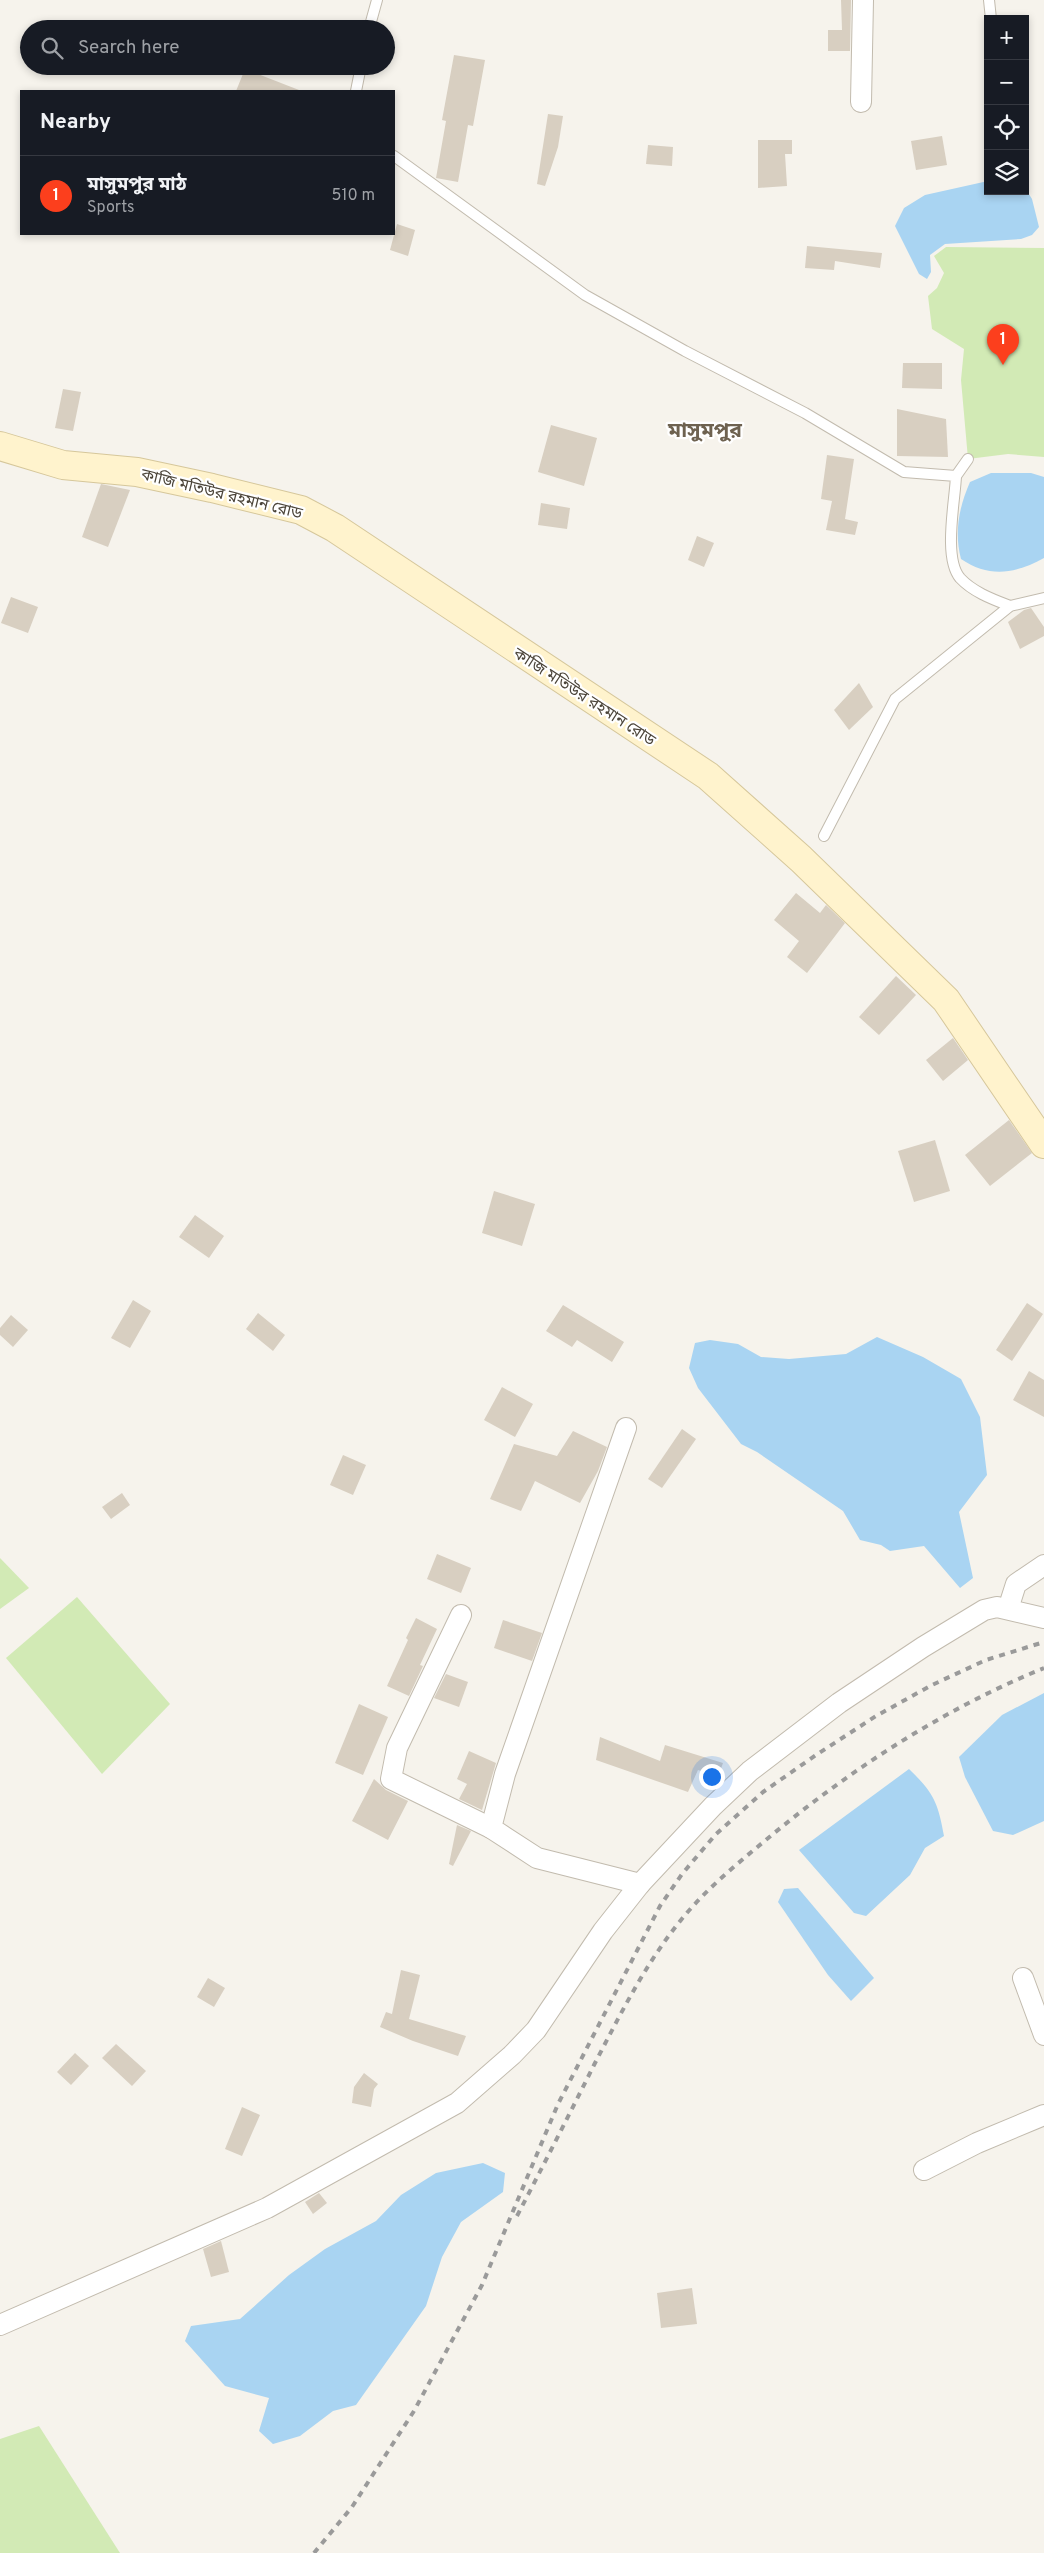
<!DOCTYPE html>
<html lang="en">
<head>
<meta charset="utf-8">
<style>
  :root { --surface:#171b24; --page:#20242c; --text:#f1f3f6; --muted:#9ea1a6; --line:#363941; --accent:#fc3f1d }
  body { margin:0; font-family:Overpass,"Noto Sans Bengali",sans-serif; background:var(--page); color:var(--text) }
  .controls { position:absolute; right:15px; top:15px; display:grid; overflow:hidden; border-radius:0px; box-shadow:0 2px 8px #0003 }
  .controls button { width:45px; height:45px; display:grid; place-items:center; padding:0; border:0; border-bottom:1px solid var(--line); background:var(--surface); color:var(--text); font:25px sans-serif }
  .you { position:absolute; left:711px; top:1776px; width:18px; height:18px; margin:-12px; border:4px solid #fff; border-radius:50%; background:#1a73e8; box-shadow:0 0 0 8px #1a73e833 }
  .badge { display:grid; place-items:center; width:32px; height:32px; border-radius:50%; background:var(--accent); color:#fff; font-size:16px; font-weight:700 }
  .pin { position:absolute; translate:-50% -41px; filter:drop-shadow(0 1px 2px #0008) }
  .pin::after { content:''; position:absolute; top:26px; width:18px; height:15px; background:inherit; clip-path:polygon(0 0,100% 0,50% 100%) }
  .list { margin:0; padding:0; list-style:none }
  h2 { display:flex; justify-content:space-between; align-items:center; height:65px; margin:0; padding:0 20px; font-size:21px }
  h2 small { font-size:16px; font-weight:400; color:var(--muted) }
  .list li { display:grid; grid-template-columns:32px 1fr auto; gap:15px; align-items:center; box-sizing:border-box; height:80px; padding:0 20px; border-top:1px solid var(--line) }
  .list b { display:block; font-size:19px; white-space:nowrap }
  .list p { margin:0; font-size:16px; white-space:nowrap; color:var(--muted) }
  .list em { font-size:16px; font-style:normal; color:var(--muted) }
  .icon { flex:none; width:28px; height:28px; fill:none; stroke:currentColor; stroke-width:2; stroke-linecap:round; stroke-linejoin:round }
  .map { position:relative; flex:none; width:1044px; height:2553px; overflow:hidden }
  .search { position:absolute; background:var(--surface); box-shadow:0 2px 8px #0003; left:20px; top:20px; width:375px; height:55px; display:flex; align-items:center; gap:12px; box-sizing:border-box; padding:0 18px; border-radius:28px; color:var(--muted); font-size:19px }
  .panel { position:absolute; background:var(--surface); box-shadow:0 2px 8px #0003; left:20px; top:90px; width:375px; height:145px; border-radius:0px }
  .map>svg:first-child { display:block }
  .green { fill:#d2eab5 }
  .water { fill:#a9d4f2 }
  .building { fill:#d8cfc1 }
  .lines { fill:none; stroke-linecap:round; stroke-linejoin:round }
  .service-casing { stroke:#c2bbae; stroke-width:12 }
  .minor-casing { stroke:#c2bbae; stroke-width:22 }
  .secondary-casing { stroke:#d6c79b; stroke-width:30 }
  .service { stroke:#fff; stroke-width:10 }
  .minor { stroke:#fff; stroke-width:20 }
  .secondary { stroke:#fff3cd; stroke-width:28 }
  .rail { stroke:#9a9a9a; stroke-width:4; stroke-dasharray:6 6; stroke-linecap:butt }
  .labels { text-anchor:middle; stroke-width:4.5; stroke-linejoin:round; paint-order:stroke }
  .street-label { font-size:16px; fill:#4b4439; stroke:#fff }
  .district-label { font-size:21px; font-weight:bold; fill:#6e6250; stroke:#fff }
</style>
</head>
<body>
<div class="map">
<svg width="1044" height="2553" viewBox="0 0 1044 2553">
  <rect width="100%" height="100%" fill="#f6f3ec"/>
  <g class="green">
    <polygon points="946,247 1044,248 1044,457 1008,454 968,459 961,380 964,349 932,329 928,296 937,288 944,273 934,256"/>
    <polygon points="0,1558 29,1588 0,1609"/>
    <polygon points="77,1597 170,1704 102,1774 6,1658"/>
    <polygon points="39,2426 120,2553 0,2553 0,2439"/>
  </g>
  <g class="water">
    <polygon points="988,181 988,191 1025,191 1025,188 1032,199 1039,227 1032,235 1021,239 945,244 930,255 931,272 927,279 919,274 895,226 904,208 925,195"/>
    <path d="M991,473h40l13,4v81c-29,16 -55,20 -83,1 -7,-27 -2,-52 9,-77z"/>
    <polygon points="877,1337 923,1357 961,1379 980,1417 987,1475 959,1512 973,1578 960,1588 924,1546 890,1551 881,1545 860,1540 843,1511 757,1452 741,1444 698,1388 689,1368 695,1343 710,1340 738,1344 761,1357 789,1359 846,1354"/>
    <polygon points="1044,1693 1044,1821 1013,1835 993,1831 965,1777 959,1757 1002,1715"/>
    <path d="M909,1769c24,23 29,33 35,67l-19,12 -15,27 -44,41 -12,-3 -55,-63z"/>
    <polygon points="798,1888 874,1978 851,2001 828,1975 778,1902 784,1889"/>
    <polygon points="483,2163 505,2173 503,2192 461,2222 442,2257 426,2306 356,2405 333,2411 300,2436 273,2444 259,2431 269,2398 225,2386 185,2341 191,2326 240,2319 289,2275 325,2249 376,2221 401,2195 436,2173"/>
  </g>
  <g class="building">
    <polygon points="841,0 851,0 850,51 828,51 828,30 842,30"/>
    <polygon points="454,55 485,60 473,126 468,125 458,182 436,178 446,121 442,120"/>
    <polygon points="245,69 299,90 298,91 236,91"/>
    <polygon points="548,114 563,116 558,147 545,186 537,184"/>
    <polygon points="942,136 947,165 916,170 911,141"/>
    <polygon points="758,140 792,140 792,154 785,154 787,186 758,188"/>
    <polygon points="648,145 673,147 672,166 646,164"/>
    <polygon points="397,224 415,230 408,256 390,250"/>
    <polygon points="807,246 882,253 880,268 835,261 834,270 805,268"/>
    <polygon points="903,363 942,363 942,389 902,388"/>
    <polygon points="63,389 81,392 73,431 55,428"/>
    <polygon points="897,409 946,419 948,457 897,456"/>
    <polygon points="551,425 597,438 584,486 538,472"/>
    <polygon points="827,455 854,459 845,519 858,522 855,535 826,530 832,501 821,499"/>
    <polygon points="101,484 130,490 108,547 82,537"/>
    <polygon points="541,503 570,508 567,529 538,525"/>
    <polygon points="697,536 714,543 704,567 688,560"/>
    <polygon points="11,597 38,607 28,633 1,623"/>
    <polygon points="1031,608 1044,627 1044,636 1020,649 1008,622 1024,610"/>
    <polygon points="859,683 873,707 849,730 834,710"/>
    <polygon points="796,893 820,913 826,905 845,923 807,973 787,957 799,941 774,920"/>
    <polygon points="896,976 916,995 879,1035 859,1017"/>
    <polygon points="953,1038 968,1060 943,1081 926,1060"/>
    <polygon points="1009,1120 1032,1153 990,1186 965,1155"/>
    <polygon points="935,1140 950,1191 914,1202 898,1151"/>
    <polygon points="494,1191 535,1204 522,1246 482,1233"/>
    <polygon points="195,1215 224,1236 209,1258 179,1237"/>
    <polygon points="133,1300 151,1311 130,1348 111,1338"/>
    <polygon points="1027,1303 1043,1314 1012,1361 996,1350"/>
    <polygon points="563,1305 624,1342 612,1362 577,1340 572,1347 546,1331"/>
    <polygon points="258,1313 285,1335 273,1351 246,1329"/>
    <polygon points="11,1315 28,1330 13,1347 0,1335 0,1328"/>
    <polygon points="1029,1371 1044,1380 1044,1417 1013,1400"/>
    <polygon points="502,1387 533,1404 515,1437 484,1420"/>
    <polygon points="682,1429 696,1439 662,1488 648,1479"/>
    <polygon points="573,1431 607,1447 598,1471 580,1503 535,1481 521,1511 490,1499 514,1444 557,1456"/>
    <polygon points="343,1455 366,1465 353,1495 330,1485"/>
    <polygon points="122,1493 130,1505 111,1519 102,1507"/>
    <polygon points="437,1554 471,1568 461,1593 427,1579"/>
    <polygon points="416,1618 437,1629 420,1665 423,1666 409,1696 387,1686 408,1640 406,1638"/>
    <polygon points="503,1620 542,1633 532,1661 494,1648"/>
    <polygon points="446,1674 468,1682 459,1707 434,1698"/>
    <polygon points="359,1704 388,1717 363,1775 335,1763"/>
    <polygon points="600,1737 660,1761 665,1745 723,1763 718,1777 698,1770 688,1792 596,1760"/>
    <polygon points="469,1751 496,1763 482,1810 459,1799 467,1784 457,1779"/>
    <polygon points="374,1779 386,1790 408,1801 388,1840 352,1821"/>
    <polygon points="457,1825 471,1831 453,1866 449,1864"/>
    <polygon points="401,1970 420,1975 409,2019 466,2036 458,2056 413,2041 380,2027 386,2012 392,2014"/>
    <polygon points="208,1978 225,1988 214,2007 197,1997"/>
    <polygon points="116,2044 146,2071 132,2086 102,2058"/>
    <polygon points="75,2053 89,2066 71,2085 57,2072"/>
    <polygon points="364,2073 378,2084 374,2089 371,2107 352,2103 354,2087"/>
    <polygon points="242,2107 260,2115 242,2156 225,2149"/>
    <polygon points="319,2193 327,2203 313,2214 305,2202"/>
    <polygon points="221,2241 229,2272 211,2277 203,2249"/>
    <polygon points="692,2288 697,2324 661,2328 657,2293"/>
  </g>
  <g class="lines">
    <defs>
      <g id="service">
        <polyline points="989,0 991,19"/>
        <polyline points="369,29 377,0"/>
        <polyline points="356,91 361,66"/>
        <path d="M394,156l191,139 100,56 120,62 99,59 52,4c-1,25 -13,82 4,102 13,14 32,21 50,28"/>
        <polyline points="956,476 968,459"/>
        <polyline points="824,836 895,699 1010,606 1044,598"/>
      </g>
      <g id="minor">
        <polyline points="861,102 863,0"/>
        <polyline points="626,1428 505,1774 491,1828 537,1858 640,1884"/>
        <polyline points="1008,1609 1016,1584 1044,1565"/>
        <polyline points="461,1615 397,1748 391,1779 491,1828"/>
        <polyline points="1023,1978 1044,2035"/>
        <polyline points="924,2170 977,2143 1044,2115"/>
        <polyline points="0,2325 267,2208 457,2103 512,2055 536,2030 603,1931 640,1884 713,1806 750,1771 839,1703 923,1647 984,1610 997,1607 1044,1618"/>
      </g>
      <polyline id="secondary" points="0,446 63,465 137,472 212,488 301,510 335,528 708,776 801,859 946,1000 1044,1144"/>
    </defs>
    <use href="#service" class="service-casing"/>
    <use href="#minor" class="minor-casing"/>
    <use href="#secondary" class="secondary-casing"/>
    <use href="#service" class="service"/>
    <use href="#minor" class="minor"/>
    <use href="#secondary" class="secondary"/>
    <g class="rail">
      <path d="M517,2216c26,-50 52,-101 77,-151 26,-50 51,-101 87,-145 25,-31 56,-56 86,-81 84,-70 175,-129 277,-171"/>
      <polyline points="314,2553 352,2507 414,2411 482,2285 558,2104 660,1906 682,1874 716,1834 763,1792 816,1755 876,1716 932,1685 986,1660 1044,1642"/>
    </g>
  </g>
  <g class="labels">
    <g class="street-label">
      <text transform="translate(222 493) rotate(14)" y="6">কাজি মতিউর রহমান রোড</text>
      <text transform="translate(585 696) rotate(33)" y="6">কাজি মতিউর রহমান রোড</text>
    </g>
    <g class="district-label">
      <text x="705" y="437">মাসুমপুর</text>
    </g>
  </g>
</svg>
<div class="controls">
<button>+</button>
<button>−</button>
<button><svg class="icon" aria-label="locate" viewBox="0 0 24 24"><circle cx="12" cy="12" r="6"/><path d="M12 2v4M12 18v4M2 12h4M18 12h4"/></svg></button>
<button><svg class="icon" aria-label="layers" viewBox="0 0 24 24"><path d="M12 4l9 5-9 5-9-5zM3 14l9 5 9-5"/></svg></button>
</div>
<div class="you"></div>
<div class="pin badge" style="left:1003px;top:365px">1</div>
<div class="search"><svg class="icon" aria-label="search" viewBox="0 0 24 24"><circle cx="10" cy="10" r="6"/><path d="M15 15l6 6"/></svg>Search here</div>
<section class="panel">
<h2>Nearby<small></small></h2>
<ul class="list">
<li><span class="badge">1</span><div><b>মাসুমপুর মাঠ</b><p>Sports</p></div><em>510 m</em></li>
</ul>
</section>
</div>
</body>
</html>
